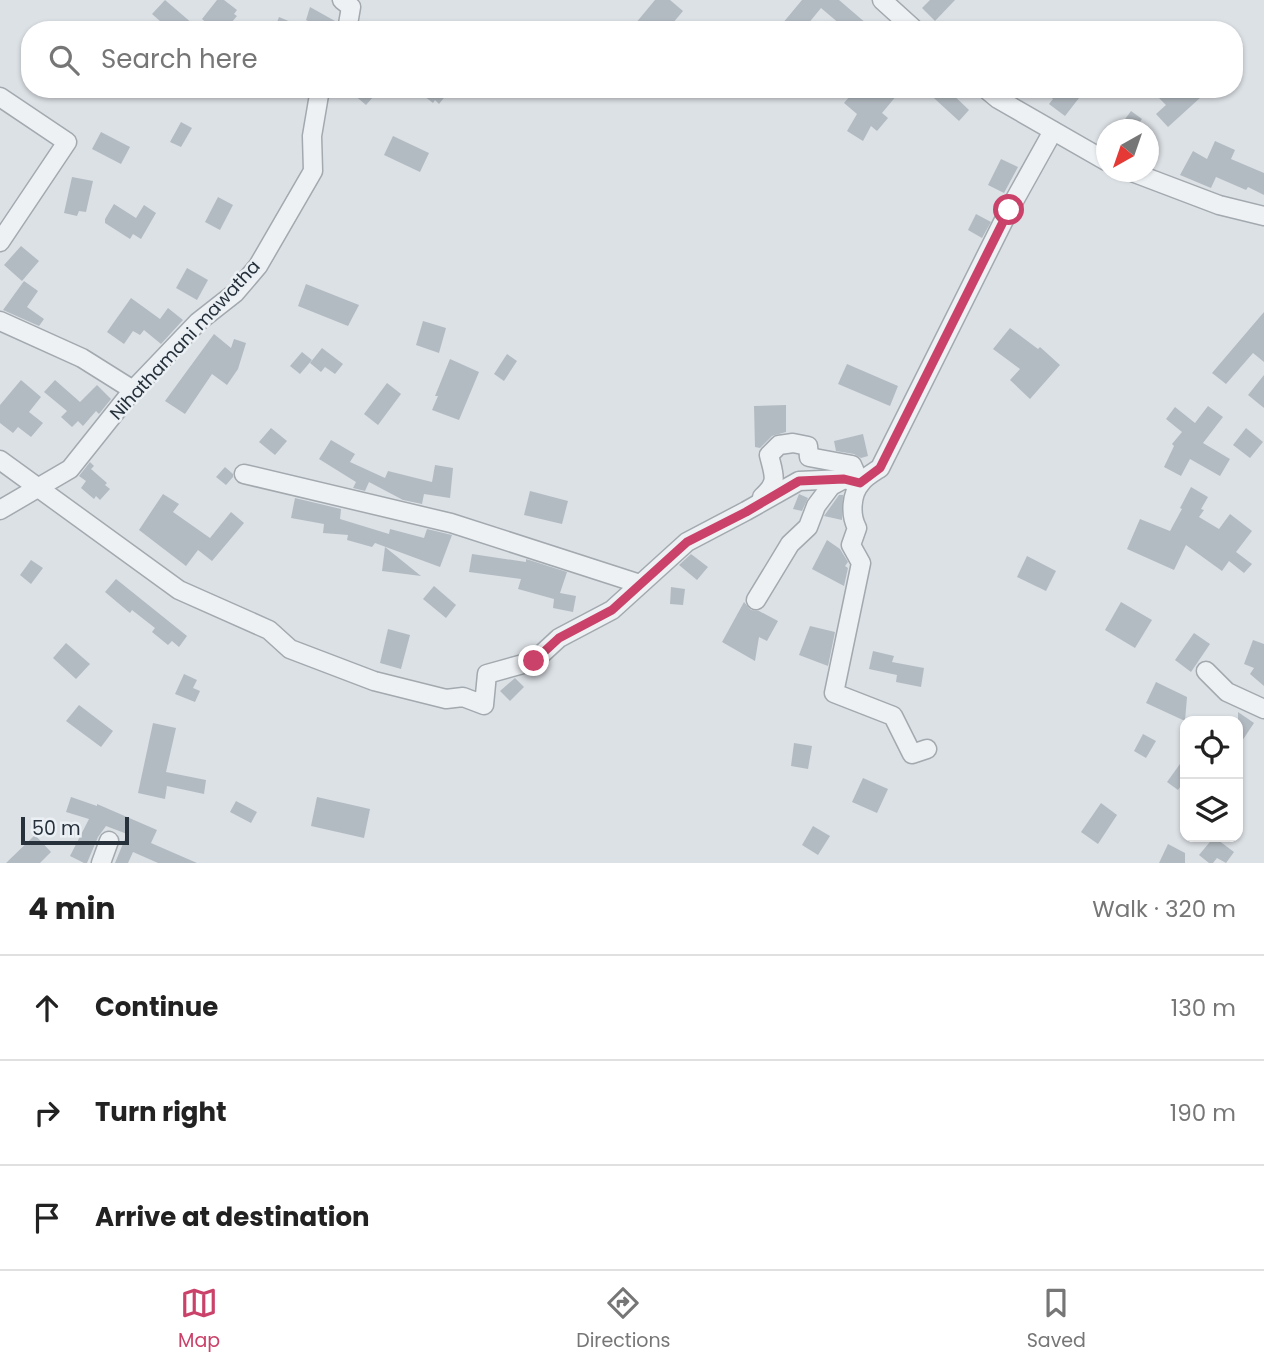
<!DOCTYPE html>
<html lang="en">
<head>
<meta charset="utf-8">
<style>
  :root { --surface:#fff; --page:#f6f6f6; --text:#222; --muted:#767676; --line:#e0e0e0; --accent:#ca4269 }
  body { margin:0; font-family:Poppins,sans-serif; background:var(--page); color:var(--text) }
  .controls { position:absolute; right:21px; bottom:21px; display:grid; overflow:hidden; border-radius:14px; box-shadow:0 2px 5px #0004 }
  .controls button { width:63px; height:63px; display:grid; place-items:center; padding:0; border:0; border-bottom:2px solid var(--line); background:var(--surface); color:var(--text); font:35px sans-serif }
  .compass { position:absolute; left:1096px; top:119px; width:63px; height:63px; border-radius:50%; background:var(--surface); box-shadow:0 2px 5px #0004; rotate:220deg }
  .scale { position:absolute; left:21px; bottom:18px; width:108px; box-sizing:border-box; padding-left:7px; border:4px solid #26313b; border-top:0; font-size:19px; line-height:24px; white-space:nowrap; color:#26313b; -webkit-text-stroke:5px #ebf0f4; paint-order:stroke }
  .stop { position:absolute; width:21px; height:21px; margin:-16px; border:5px solid #ca4269; border-radius:50%; background:#fff }
  .stop.end { background:#ca4269; border-color:#fff; box-shadow:0 2px 7px #0008 }
  .list { margin:0; padding:0; list-style:none }
  h2 { display:flex; justify-content:space-between; align-items:center; height:91px; margin:0; padding:0 28px; font-size:30px }
  h2 small { font-size:23px; font-weight:400; color:var(--muted) }
  .list li { display:grid; grid-template-columns:46px 1fr auto; gap:21px; align-items:center; box-sizing:border-box; height:105px; padding:0 28px; border-top:2px solid var(--line) }
  .list b { display:block; font-size:26px; white-space:nowrap }
  .list em { font-size:23px; font-style:normal; color:var(--muted) }
  .icon { flex:none; width:38px; height:38px; fill:none; stroke:currentColor; stroke-width:2; stroke-linecap:round; stroke-linejoin:round }
  .map { position:relative; flex:none; width:1264px; height:863px; overflow:hidden }
  .search { position:absolute; background:var(--surface); box-shadow:0 2px 5px #0004; left:21px; right:21px; top:21px; height:77px; display:flex; align-items:center; gap:18px; box-sizing:border-box; padding:0 24px; border-radius:28px; color:var(--muted); font-size:26px }
  .sheet { height:406px; background:var(--surface) }
  nav { display:flex; justify-content:space-around; align-items:center; box-sizing:border-box; height:98px; border-top:2px solid var(--line); background:var(--surface); font-size:19px; color:var(--muted) }
  nav a { display:grid; justify-items:center; gap:4px }
  nav .on { color:var(--accent) }
  .map>svg:first-child { display:block }
  .building { fill:#b3bbc2 }
  .lines { fill:none; stroke-linecap:round; stroke-linejoin:round }
  .minor-casing { stroke:#a2a9af; stroke-width:21 }
  .minor { stroke:#eef1f4; stroke-width:18 }
  .route { stroke:#ca4269; stroke-width:9 }
  .labels { text-anchor:middle; stroke-width:5; stroke-linejoin:round; paint-order:stroke }
  .street-label { font-size:18px; fill:#26313b; stroke:#ebf0f4 }
</style>
</head>
<body>
<div class="map">
<svg width="1264" height="863" viewBox="0 0 1264 863">
  <rect width="100%" height="100%" fill="#dce1e6"/>
  <g class="building">
    <polygon points="165,0 200,30 170,30 152,14"/>
    <polygon points="217,0 224,0 237,10 234,14 237,16 225,30 215,30 202,19"/>
    <polygon points="655,0 670,0 683,11 667,30 641,30 635,24"/>
    <polygon points="802,0 839,0 874,30 847,30 821,8 803,30 777,30"/>
    <polygon points="930,0 955,0 935,21 922,8"/>
    <polygon points="310,7 335,21 331,30 325,30 306,20"/>
    <polygon points="279,17 310,30 274,30"/>
    <polygon points="347,89 380,89 366,105"/>
    <polygon points="415,89 451,89 439,104 435,100 433,103"/>
    <polygon points="856,89 891,89 897,95 882,113 888,118 877,131 871,126 863,141 847,131 857,114 844,103"/>
    <polygon points="924,89 947,89 969,110 959,121"/>
    <polygon points="1043,89 1086,89 1065,116 1049,104 1053,99"/>
    <polygon points="1169,89 1194,89 1201,97 1168,127 1156,114 1166,105 1159,98"/>
    <polygon points="1131,111 1142,119 1134,130 1117,130"/>
    <polygon points="181,122 192,128 181,147 170,142"/>
    <polygon points="101,132 130,147 121,164 92,149"/>
    <polygon points="393,136 429,153 420,172 384,155"/>
    <polygon points="1215,141 1235,150 1231,159 1264,173 1264,195 1248,187 1246,190 1216,177 1211,188 1180,175 1193,151 1207,159"/>
    <polygon points="1001,159 1018,167 1004,193 988,185"/>
    <polygon points="72,177 93,181 86,212 79,211 77,216 64,213"/>
    <polygon points="218,197 233,205 220,230 205,222"/>
    <polygon points="114,204 136,218 144,205 156,213 141,239 133,234 130,239 105,223 105,219"/>
    <polygon points="976,214 991,222 982,238 968,230"/>
    <polygon points="21,246 39,261 22,281 4,265"/>
    <polygon points="187,268 208,280 197,300 176,288"/>
    <polygon points="24,281 38,291 27,307 44,319 39,326 3,310"/>
    <polygon points="306,284 359,305 348,326 298,306"/>
    <polygon points="131,298 160,319 168,308 183,320 161,344 144,330 140,335 133,331 124,344 107,332"/>
    <polygon points="1264,312 1264,362 1253,353 1226,384 1212,373"/>
    <polygon points="423,321 446,328 439,353 416,345"/>
    <polygon points="1010,328 1038,349 1040,347 1060,365 1030,399 1010,380 1020,369 993,349"/>
    <polygon points="214,334 231,348 234,339 246,343 238,369 227,385 212,374 185,414 165,401"/>
    <polygon points="322,348 343,364 335,374 325,367 321,372 310,363"/>
    <polygon points="302,352 312,360 300,374 290,366"/>
    <polygon points="507,354 517,361 504,381 494,374"/>
    <polygon points="450,359 479,372 459,420 432,410 438,396 435,396"/>
    <polygon points="847,364 898,386 890,406 838,384"/>
    <polygon points="1264,375 1264,408 1248,395"/>
    <polygon points="21,380 41,397 29,412 43,423 31,437 18,427 13,433 0,423 0,405"/>
    <polygon points="55,380 80,402 97,385 111,399 99,414 96,411 83,426 78,421 72,427 61,417 67,411 44,392"/>
    <polygon points="387,383 401,394 378,425 364,414"/>
    <polygon points="786,405 786,432 772,436 760,448 755,447 754,406"/>
    <polygon points="1208,406 1223,417 1203,443 1230,459 1220,476 1190,459 1181,476 1164,467 1174,446 1172,444 1182,432 1166,419 1175,407 1195,423"/>
    <polygon points="271,428 287,441 275,455 259,442"/>
    <polygon points="1246,428 1263,442 1250,458 1233,445"/>
    <polygon points="863,434 868,456 861,458 854,454 836,451 834,441"/>
    <polygon points="331,440 355,454 350,462 385,478 388,471 432,482 435,465 453,468 450,498 424,494 422,504 403,500 369,482 365,491 353,488 356,482 319,459"/>
    <polygon points="90,462 94,466 91,469 107,483 105,485 110,489 100,500 96,496 94,499 81,488 86,481 79,476"/>
    <polygon points="225,467 233,474 233,477 226,485 216,477"/>
    <polygon points="1191,487 1208,497 1201,509 1204,510 1199,517 1219,529 1230,514 1252,531 1236,552 1252,564 1244,573 1229,561 1222,571 1186,545 1174,570 1127,549 1140,519 1170,531 1182,509 1180,508"/>
    <polygon points="530,491 568,501 562,524 524,515"/>
    <polygon points="163,494 179,504 173,512 210,538 231,512 244,523 212,561 198,550 186,566 139,530"/>
    <polygon points="799,494 808,498 802,511 793,509"/>
    <polygon points="839,495 843,495 842,520 824,516"/>
    <polygon points="295,498 341,509 340,519 389,534 390,529 424,538 427,529 452,535 440,567 375,543 372,547 347,540 348,535 323,533 324,524 291,518"/>
    <polygon points="827,540 840,549 848,562 845,566 848,568 844,586 812,569"/>
    <polygon points="385,547 421,576 382,571"/>
    <polygon points="472,554 526,562 526,559 567,572 560,593 576,596 573,612 553,608 554,599 518,589 521,579 469,572"/>
    <polygon points="691,554 708,567 697,580 679,565"/>
    <polygon points="1027,556 1056,571 1046,591 1017,577"/>
    <polygon points="31,560 43,568 31,584 20,575"/>
    <polygon points="116,579 187,636 179,647 172,641 168,645 152,632 155,628 132,610 130,613 105,592"/>
    <polygon points="434,586 456,605 446,618 423,599"/>
    <polygon points="671,587 685,589 683,605 670,604"/>
    <polygon points="744,602 751,610 759,611 778,621 767,641 759,637 755,661 722,642"/>
    <polygon points="1121,602 1152,620 1135,648 1105,630"/>
    <polygon points="810,626 835,632 828,666 799,655"/>
    <polygon points="388,629 410,635 401,669 380,663"/>
    <polygon points="1194,633 1210,644 1191,672 1175,660"/>
    <polygon points="1253,640 1264,644 1264,686 1250,674 1254,668 1244,664"/>
    <polygon points="66,643 90,664 76,679 53,658"/>
    <polygon points="873,651 894,656 892,662 924,668 921,687 896,682 897,675 869,669"/>
    <polygon points="184,674 197,680 193,688 200,691 195,702 175,694"/>
    <polygon points="515,678 524,687 510,701 500,691"/>
    <polygon points="1156,682 1187,697 1185,721 1146,703"/>
    <polygon points="79,705 113,731 101,747 66,721"/>
    <polygon points="1238,712 1254,723 1238,747"/>
    <polygon points="153,723 176,728 166,772 206,780 204,794 167,786 165,799 138,793"/>
    <polygon points="1143,734 1156,741 1146,758 1134,751"/>
    <polygon points="794,743 812,746 808,769 791,766"/>
    <polygon points="1185,757 1185,780 1178,790 1167,782"/>
    <polygon points="863,778 888,789 877,813 852,802"/>
    <polygon points="71,797 97,806 97,804 157,830 151,843 197,863 158,863 133,852 128,863 115,863 127,834 106,826 98,837 87,863 84,863 70,856 89,819 66,812"/>
    <polygon points="317,797 370,809 364,838 311,826"/>
    <polygon points="236,801 257,812 251,823 230,812"/>
    <polygon points="1101,803 1117,815 1098,844 1081,832"/>
    <polygon points="813,826 830,836 818,855 802,845"/>
    <polygon points="35,835 51,852 40,863 6,863"/>
    <polygon points="1214,837 1234,852 1226,863 1217,858 1213,863 1209,863 1199,855"/>
    <polygon points="1168,844 1185,853 1185,863 1159,863"/>
  </g>
  <g class="lines">
    <defs>
      <g id="minor">
        <polyline points="342,0 351,7 347,30"/>
        <polyline points="882,0 915,30"/>
        <polyline points="986,89 998,99 1106,161"/>
        <polyline points="0,97 67,142 0,242"/>
        <polyline points="1132,172 1219,205 1264,216"/>
        <polyline points="0,321 82,358 133,390"/>
        <polyline points="0,460 179,590 269,630 290,649 374,681 446,699 463,697 484,705 487,674 534,661 559,638 612,610 687,542 746,511 799,481 844,479"/>
        <polyline points="244,474 451,523 640,584"/>
        <polyline points="0,510 70,469 133,390 198,322 235,293 258,266 313,171 312,136 320,89"/>
        <path d="M756,600l34,-56 18,-17 8,-21 15,-20 13,-7 16,4 -8,-18 -43,-8 -1,-11 -15,-3 -14,2 -10,10c5,21 10,27 -7,42"/>
        <polyline points="1206,671 1227,692 1264,709"/>
        <path d="M927,749l-15,5 -19,-38 -59,-23 27,-130 -10,-18 6,-17c-7,-13 -6,-34 4,-45 4,-6 13,-11 19,-15l129,-258 44,-79"/>
        <polyline points="101,863 109,841"/>
      </g>
    </defs>
    <use href="#minor" class="minor-casing"/>
    <use href="#minor" class="minor"/>
  </g>
  <g class="lines">
    <polyline class="route" points="534,661 559,638 612,610 687,542 746,512 799,481 844,479 860,483 880,468 1009,210"/>
  </g>
  <g class="labels">
    <g class="street-label">
      <text transform="translate(185 340) rotate(-47)" y="6">Nihathamani mawatha</text>
    </g>
  </g>
</svg>
<div class="controls">
<button><svg class="icon" aria-label="locate" viewBox="0 0 24 24"><circle cx="12" cy="12" r="6"/><path d="M12 2v4M12 18v4M2 12h4M18 12h4"/></svg></button>
<button><svg class="icon" aria-label="layers" viewBox="0 0 24 24"><path d="M12 4l9 5-9 5-9-5zM3 14l9 5 9-5"/></svg></button>
</div>
<svg class="compass" viewBox="-18 -18 36 36"><path d="M0-13l5 13h-10z" fill="#e53935"/><path d="M0 13l5-13h-10z" fill="#767676"/></svg>
<div class="scale">50 m</div>
<div class="stop" style="left:1009px;top:210px"></div>
<div class="stop end" style="left:534px;top:661px"></div>
<div class="search"><svg class="icon" aria-label="search" viewBox="0 0 24 24"><circle cx="10" cy="10" r="6"/><path d="M15 15l6 6"/></svg>Search here</div>
</div>
<section class="sheet">
<h2>4 min<small>Walk · 320 m</small></h2>
<ul class="list">
<li><svg class="icon" aria-label="ahead" viewBox="0 0 24 24"><path d="M12 20V5M6 11l6-6 6 6"/></svg><div><b>Continue</b></div><em>130 m</em></li>
<li><svg class="icon" aria-label="right" viewBox="0 0 24 24"><path d="M7 20v-9h11M14 6l5 5-5 5"/></svg><div><b>Turn right</b></div><em>190 m</em></li>
<li><svg class="icon" aria-label="arrive" viewBox="0 0 24 24"><path d="M6 21V4h12l-3 4 3 4H6"/></svg><div><b>Arrive at destination</b></div></li>
</ul>
</section>
<nav>
<a class="on"><svg class="icon" aria-label="map" viewBox="0 0 24 24"><path d="M3 6l6-2 6 2 6-2v14l-6 2-6-2-6 2zM9 4v14M15 6v14"/></svg>Map</a>
<a><svg class="icon" aria-label="directions" viewBox="0 0 24 24"><path d="M12 3l9 9-9 9-9-9zM9 14v-3h6M13 9l2 2-2 2"/></svg>Directions</a>
<a><svg class="icon" aria-label="saved" viewBox="0 0 24 24"><path d="M7 4h10v16l-5-4-5 4z"/></svg>Saved</a>
</nav>
</body>
</html>
